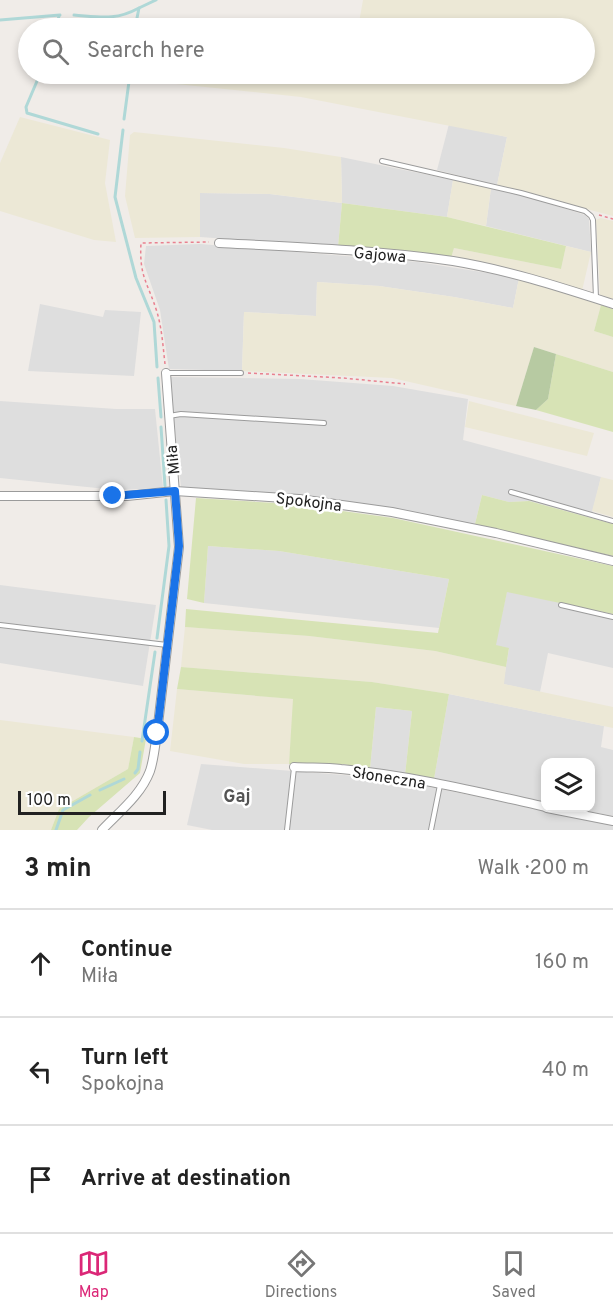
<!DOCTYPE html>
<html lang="en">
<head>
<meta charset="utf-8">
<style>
  :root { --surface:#fff; --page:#f6f6f6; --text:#222; --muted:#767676; --line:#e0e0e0; --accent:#db2777 }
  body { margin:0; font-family:Overpass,sans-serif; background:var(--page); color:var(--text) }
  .controls { position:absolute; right:18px; bottom:18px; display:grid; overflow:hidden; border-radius:12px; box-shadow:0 3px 9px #0003 }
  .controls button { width:54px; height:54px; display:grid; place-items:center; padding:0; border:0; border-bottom:2px solid var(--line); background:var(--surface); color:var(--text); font:30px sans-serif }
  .scale { position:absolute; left:18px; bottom:15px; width:148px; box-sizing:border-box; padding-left:6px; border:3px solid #212121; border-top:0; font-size:16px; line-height:21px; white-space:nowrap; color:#212121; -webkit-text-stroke:4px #fff; paint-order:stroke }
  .stop { position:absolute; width:18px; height:18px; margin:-14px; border:4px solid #1a73e8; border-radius:50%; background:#fff }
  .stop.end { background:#1a73e8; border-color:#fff; box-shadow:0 2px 6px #0008 }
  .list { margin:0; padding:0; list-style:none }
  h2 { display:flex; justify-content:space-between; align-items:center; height:78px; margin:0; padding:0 24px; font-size:26px }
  h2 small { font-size:20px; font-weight:400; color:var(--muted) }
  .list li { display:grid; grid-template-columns:39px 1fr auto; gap:18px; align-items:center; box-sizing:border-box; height:108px; padding:0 24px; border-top:2px solid var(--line) }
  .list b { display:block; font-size:22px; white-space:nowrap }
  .list p { margin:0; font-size:20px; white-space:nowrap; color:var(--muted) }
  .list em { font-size:20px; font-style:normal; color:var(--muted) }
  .icon { flex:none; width:33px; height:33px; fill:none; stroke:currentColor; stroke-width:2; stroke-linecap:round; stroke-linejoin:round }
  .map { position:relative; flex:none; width:613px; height:830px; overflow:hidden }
  .search { position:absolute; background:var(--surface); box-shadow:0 3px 9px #0003; left:18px; right:18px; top:18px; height:66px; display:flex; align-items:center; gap:15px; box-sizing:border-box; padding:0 21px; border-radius:33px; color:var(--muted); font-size:22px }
  .sheet { height:402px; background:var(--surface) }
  nav { display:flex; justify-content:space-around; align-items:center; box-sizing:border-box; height:84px; border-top:2px solid var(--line); background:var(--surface); font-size:16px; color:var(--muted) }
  nav a { display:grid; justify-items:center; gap:3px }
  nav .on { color:var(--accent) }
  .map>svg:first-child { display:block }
  .residential { fill:#dedede }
  .farmland { fill:#ece8d6 }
  .grass { fill:#d7e3b5 }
  .forest { fill:#b7caa2 }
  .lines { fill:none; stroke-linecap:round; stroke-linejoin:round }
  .stream { stroke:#afd8d7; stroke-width:3 }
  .service-casing { stroke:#9b9b9b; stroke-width:6 }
  .minor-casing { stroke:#9b9b9b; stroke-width:10 }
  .path { stroke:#e9808f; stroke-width:1.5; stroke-dasharray:3 3; stroke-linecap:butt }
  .service { stroke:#fff; stroke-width:4 }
  .minor { stroke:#fff; stroke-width:8 }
  .route { stroke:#1a73e8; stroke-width:8 }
  .labels { text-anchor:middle; stroke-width:5; stroke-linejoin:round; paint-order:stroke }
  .street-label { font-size:16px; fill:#212121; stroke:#fff }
  .neighbourhood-label { font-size:18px; font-weight:bold; fill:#545454; stroke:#fff }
</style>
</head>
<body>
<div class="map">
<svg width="613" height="830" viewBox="0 0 613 830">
  <rect width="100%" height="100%" fill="#f0ece8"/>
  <g class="residential">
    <polygon points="449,124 507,137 497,185 437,170"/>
    <polygon points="341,157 453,180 447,217 342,203 338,247 200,237 200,193 270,194 342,203"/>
    <polygon points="491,188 526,196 585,215 589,219 591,252 486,226"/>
    <polygon points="200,244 418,262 519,278 513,308 454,297 379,286 317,282 316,316 244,312 242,371 169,369 160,310 144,264 146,246"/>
    <polygon points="40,304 103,317 105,310 141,312 134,376 28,371"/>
    <polygon points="169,377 300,379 393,386 468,399 463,440 601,477 591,518 529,501 509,502 482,495 475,524 392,508 284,494 181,487"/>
    <polygon points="0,401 116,409 155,409 163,488 116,490 0,478"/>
    <polygon points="208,546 279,551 449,579 439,628 204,603"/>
    <polygon points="0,585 156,605 143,686 0,663"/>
    <polygon points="507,591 613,614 613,668 548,653 540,692 503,684 509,649 495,646"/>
    <polygon points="449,694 604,726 601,747 613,750 613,816 570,808 590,808 590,762 546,762 545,803 434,779"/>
    <polygon points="376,707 412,711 405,775 370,769"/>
    <polygon points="201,764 344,775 400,781 613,824 613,830 212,830 187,825"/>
  </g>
  <g class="farmland">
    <polygon points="363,0 613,0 613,216 497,185 507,137 301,97 147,81 149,74 584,74 584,28 358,28"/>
    <polygon points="20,117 110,140 105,183 116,242 94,240 0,211 0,163"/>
    <polygon points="134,132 284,148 341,157 342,203 270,194 200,193 200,237 135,238 125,196 130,135"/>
    <polygon points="453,180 491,188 486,226 447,217"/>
    <polygon points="601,218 613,221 613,299 600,295 596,220"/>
    <polygon points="566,246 591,252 582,291 451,258 454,248 561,269"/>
    <polygon points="519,278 601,305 594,331 613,337 613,372 534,347 516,406 392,378 242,371 244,312 316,316 317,282 379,286 454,297 513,308"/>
    <polygon points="469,401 594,433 587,456 465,427"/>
    <polygon points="601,477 613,480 613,517 592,511"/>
    <polygon points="185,627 309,636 435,651 506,667 504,684 613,707 613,728 449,694 372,682 181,667"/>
    <polygon points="177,689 294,699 289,764 244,764 170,751"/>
    <polygon points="0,720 134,737 128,769 59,809 51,830 0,830"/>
  </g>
  <g class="grass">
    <polygon points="342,203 447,217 566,246 561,269 454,248 451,258 338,247"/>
    <polygon points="601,305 613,309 613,337 594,331"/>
    <polygon points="556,354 613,372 613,432 536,410 548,399"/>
    <polygon points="482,495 509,502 529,501 613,524 613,556 475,524"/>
    <polygon points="196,498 292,504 393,518 613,566 613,614 507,592 496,645 509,648 506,667 435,651 309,636 185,627 186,609 438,633 449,579 279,551 208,546 204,603 187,599"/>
    <polygon points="181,667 372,682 449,694 434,779 405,775 412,711 376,707 370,769 343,764 289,764 293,699 177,689"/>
    <polygon points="134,737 146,739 140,773 89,817 77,830 51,830 59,809 128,769"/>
  </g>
  <polygon class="forest" points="534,347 556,354 548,399 536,410 516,406"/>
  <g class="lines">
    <g class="stream">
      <path d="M74,15c26,2 41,6 65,-7"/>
      <polyline points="0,20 60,15"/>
      <polyline points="56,28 59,16"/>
      <polyline points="135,28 139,8 156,0"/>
      <polyline points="40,74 26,107 27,113 98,134"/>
      <polyline points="124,119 130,74"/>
      <polyline points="123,130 115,197 136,278 154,322 157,367"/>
      <polyline points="158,378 161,417"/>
      <polyline points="161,427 165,486"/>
      <polyline points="157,638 169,546 166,500"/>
      <polyline points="142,741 155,652"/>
      <polyline points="135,773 138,769 140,752"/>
      <polyline points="100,790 124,779"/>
      <polyline points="56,830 63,810 90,795"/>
    </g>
    <defs>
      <g id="service">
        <polyline points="382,161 521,193 585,211 591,216 593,220 596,298"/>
        <polyline points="166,373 241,373"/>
        <polyline points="169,416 181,414 324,423"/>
        <polyline points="511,492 613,521"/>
        <polyline points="561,605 613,617"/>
        <polyline points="0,625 167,645"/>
        <polyline points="287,830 294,768"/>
        <polyline points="431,830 440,785"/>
      </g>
      <g id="minor">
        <path d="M219,243c78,4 157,7 234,18 55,9 107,26 160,43"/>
        <polyline points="0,496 127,496 175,491 299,499 392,512 496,533 613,561"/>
        <path d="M294,767c16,1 31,0 47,2 68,6 138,23 205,38"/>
        <polyline points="547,808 613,821"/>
        <path d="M102,830c17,-18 39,-35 48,-59 4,-12 5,-26 7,-38l22,-186 -13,-174"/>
      </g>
    </defs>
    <use href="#service" class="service-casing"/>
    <use href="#minor" class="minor-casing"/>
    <g class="path">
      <polyline points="599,215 613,219"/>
      <path d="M165,364c-2,-17 -3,-35 -8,-52 -9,-29 -18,-35 -16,-69l68,-1"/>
      <polyline points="248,373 343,378 405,384"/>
    </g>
    <use href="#service" class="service"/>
    <use href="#minor" class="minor"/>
  </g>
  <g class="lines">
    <polyline class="route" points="113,496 175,491 179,546 157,733"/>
  </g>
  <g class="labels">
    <g class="street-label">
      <text transform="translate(380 254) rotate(5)" y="6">Gajowa</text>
      <text transform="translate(172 460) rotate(-96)" y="6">Miła</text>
      <text transform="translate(309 501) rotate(7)" y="6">Spokojna</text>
      <text transform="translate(389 777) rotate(9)" y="6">Słoneczna</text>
    </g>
    <g class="neighbourhood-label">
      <text x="237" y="802">Gaj</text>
    </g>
  </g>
</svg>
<div class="controls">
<button><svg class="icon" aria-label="layers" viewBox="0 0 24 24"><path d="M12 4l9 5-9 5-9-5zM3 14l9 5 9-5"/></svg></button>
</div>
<div class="scale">100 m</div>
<div class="stop" style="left:157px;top:733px"></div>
<div class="stop end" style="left:113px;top:496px"></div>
<div class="search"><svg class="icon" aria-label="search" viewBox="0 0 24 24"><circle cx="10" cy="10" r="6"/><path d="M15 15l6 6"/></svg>Search here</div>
</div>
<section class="sheet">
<h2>3 min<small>Walk · 200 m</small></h2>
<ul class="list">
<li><svg class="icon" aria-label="ahead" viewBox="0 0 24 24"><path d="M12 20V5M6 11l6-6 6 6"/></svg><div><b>Continue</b><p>Miła</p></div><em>160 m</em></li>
<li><svg class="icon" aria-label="left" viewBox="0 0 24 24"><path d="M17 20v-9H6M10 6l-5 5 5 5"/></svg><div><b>Turn left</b><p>Spokojna</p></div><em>40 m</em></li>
<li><svg class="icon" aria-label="arrive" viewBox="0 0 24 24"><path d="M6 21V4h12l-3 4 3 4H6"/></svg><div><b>Arrive at destination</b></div></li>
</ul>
</section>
<nav>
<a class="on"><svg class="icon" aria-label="map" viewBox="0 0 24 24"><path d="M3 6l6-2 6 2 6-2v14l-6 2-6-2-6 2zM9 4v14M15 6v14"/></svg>Map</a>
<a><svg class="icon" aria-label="directions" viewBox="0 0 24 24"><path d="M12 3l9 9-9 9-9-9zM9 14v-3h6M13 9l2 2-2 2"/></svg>Directions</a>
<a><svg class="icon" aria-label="saved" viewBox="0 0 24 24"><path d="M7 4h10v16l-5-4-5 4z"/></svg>Saved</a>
</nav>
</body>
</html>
